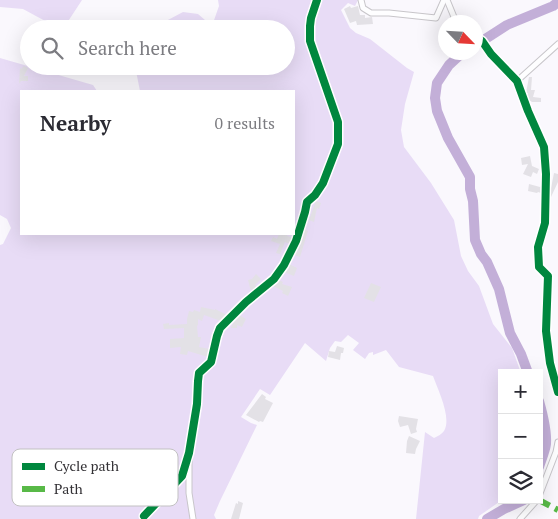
<!DOCTYPE html>
<html lang="en">
<head>
<meta charset="utf-8">
<style>
  :root { --surface:#fff; --page:#f2f2f3; --text:#2b2b33; --muted:#7c7c81; --line:#e1e1e2 }
  body { margin:0; font-family:"PT Serif",serif; background:var(--page); color:var(--text) }
  .controls { position:absolute; right:15px; bottom:15px; display:grid; overflow:hidden; border-radius:0px; box-shadow:0 5px 20px #0002 }
  .controls button { width:45px; height:45px; display:grid; place-items:center; padding:0; border:0; border-bottom:1px solid var(--line); background:var(--surface); color:var(--text); font:25px sans-serif }
  .compass { position:absolute; left:438px; top:15px; width:45px; height:45px; border-radius:50%; background:var(--surface); box-shadow:0 5px 20px #0002; rotate:115deg }
  .list { margin:0; padding:0; list-style:none }
  h2 { display:flex; justify-content:space-between; align-items:center; height:65px; margin:0; padding:0 20px; font-size:21px }
  h2 small { font-size:16px; font-weight:400; color:var(--muted) }
  .icon { flex:none; width:28px; height:28px; fill:none; stroke:currentColor; stroke-width:2; stroke-linecap:round; stroke-linejoin:round }
  .map { position:relative; flex:none; width:558px; height:519px; overflow:hidden }
  .search { position:absolute; background:var(--surface); box-shadow:0 5px 20px #0002; left:20px; top:20px; width:275px; height:55px; display:flex; align-items:center; gap:12px; box-sizing:border-box; padding:0 18px; border-radius:28px; color:var(--muted); font-size:19px }
  .panel { position:absolute; background:var(--surface); box-shadow:0 5px 20px #0002; left:20px; top:90px; width:275px; height:145px; border-radius:0px }
  .map>svg:first-child { display:block }
  .green { fill:#e8dcf6 }
  .lines { fill:none; stroke-linecap:round; stroke-linejoin:round }
  .river { stroke:#c3afd8; stroke-width:10 }
  .building { fill:#e3e1e6 }
  .street-casing { stroke:#c8c6ca; stroke-width:7 }
  .street { stroke:#fefeff; stroke-width:5 }
  .quiet { stroke:#58b947; stroke-width:6; stroke-dasharray:12 6; stroke-linecap:butt }
  .cycleway-casing { stroke:#fff; stroke-width:11 }
  .cycleway { stroke:#00873e; stroke-width:8 }
  .key { fill:#fff; stroke:#c2c1c2; stroke-width:1 }
  .key-label { font-size:14px; fill:#333135 }
</style>
</head>
<body>
<div class="map">
<svg width="558" height="519" viewBox="0 0 558 519">
  <rect width="100%" height="100%" fill="#faf8fd"/>
  <g class="green">
    <polygon points="0,0 82,0 63,29 60,29 23,9 0,7"/>
    <path d="M218,0h140l-3,6 -7,-3 -7,7 9,18 6,5 14,6 37,29 7,4 -9,32 -4,26 3,17 27,36 23,37 7,36 7,15 11,15 14,38 19,24 9,25h-19v127l-23,16 -1,3h-62l9,-87 9,6c4,-2 8,-4 10,-7 8,-13 -6,-41 -11,-55l-34,-9 -13,-17 -13,5v-3l-4,1 -4,6 -12,-9 6,-7 -11,-8 -7,7 -6,-1 -5,7 -4,13 -21,-18 -35,52 -10,-6 -19,28 10,6 6,2 -37,76 -6,14 2,4h-216v-274l3,-1 8,-16 -4,-9 -7,-4v-157l93,27 4,6h-76v143h273v-143h-154l-5,-25h151v-37h-127l7,-8 17,-9 15,2 7,6 8,3 6,-17z"/>
  </g>
  <g class="lines">
    <g class="river">
      <polyline points="476,45 507,25 553,6 558,2"/>
      <polyline points="463,52 449,65 437,83 435,98 437,111 448,138 470,177 470,189 473,201 475,240 481,254 487,262 499,289 510,333 521,354 528,373"/>
      <path d="M539,401c4,14 8,29 7,43 -1,8 -5,16 -7,23"/>
      <polyline points="487,519 504,509 524,500"/>
    </g>
  </g>
  <g class="building">
    <polygon points="350,6 351,8 358,6 360,15 365,15 365,18 372,17 373,24 357,25 356,21 350,23 344,9"/>
    <polygon points="24,66 28,68 24,76 28,76 28,81 21,81 19,84 20,68 21,69"/>
    <polygon points="529,77 532,77 531,90 535,90 533,97 541,98 541,102 532,102 529,100 527,95 528,93 526,93"/>
    <polygon points="530,156 532,166 539,169 537,174 533,172 531,177 523,174 528,164 522,165 521,158"/>
    <polygon points="554,173 558,174 558,182 551,197 550,195 550,188 551,188"/>
    <polygon points="529,184 540,187 541,186 541,193 538,192 537,193 528,191"/>
    <polygon points="316,201 321,203 319,209 317,208 314,222 309,220"/>
    <polygon points="304,229 308,231 300,257 294,255"/>
    <polygon points="279,234 284,234 292,238 290,244 285,242 280,254 276,253 280,244 271,241 273,237 277,239"/>
    <polygon points="289,264 297,268 294,276 284,272"/>
    <polygon points="256,274 261,279 255,285 257,287 252,291 250,288 248,280 252,279"/>
    <polygon points="279,280 283,282 282,284 292,287 288,296 282,293 283,291 273,286"/>
    <polygon points="371,283 381,287 374,302 364,298"/>
    <polygon points="201,307 215,310 215,309 227,315 221,321 204,315 202,321 198,319 198,325 197,326 198,337 201,337 199,347 210,349 208,357 188,351 187,355 180,354 181,347 170,348 170,339 184,338 184,328 164,329 163,324 169,323 169,325 187,324 187,319 189,311 193,312 194,310 200,312"/>
    <polygon points="239,315 246,319 242,327 237,325 237,328 231,328 235,319"/>
    <polygon points="337,346 344,348 343,353 341,353 340,360 328,357 329,351 335,352"/>
    <polygon points="262,394 266,397 265,399 273,403 263,422 260,421 259,422 246,415"/>
    <polygon points="399,416 418,419 416,429 417,432 411,434 408,425 400,427 398,421"/>
    <polygon points="409,436 420,441 416,449 415,454 406,453 407,441"/>
    <polygon points="238,501 243,503 239,519 231,519 236,503 238,504"/>
  </g>
  <g class="lines">
    <defs>
      <g id="street">
        <polyline points="361,0 363,8 371,13 389,13 436,18 444,0"/>
        <polyline points="447,0 454,17 458,22"/>
        <polyline points="476,37 482,41 491,54 517,81 528,111 544,147 546,174 545,223 538,247 539,267 548,276 546,331 550,363 558,392"/>
        <polyline points="517,81 558,44"/>
        <polyline points="189,459 189,493 193,519"/>
        <polyline points="539,496 556,452 558,442"/>
        <polyline points="144,516 182,476 189,453 197,404 198,381 199,373 211,362 217,336 220,328 246,302 274,279 284,265 296,241 305,212 307,202 315,195 323,183 338,144 338,122 310,41 310,26 311,18 317,0"/>
        <polyline points="520,519 537,500"/>
      </g>
    </defs>
    <use href="#street" class="street-casing"/>
    <use href="#street" class="street"/>
    <polyline class="quiet" points="539,500 558,510"/>
    <defs>
      <g id="cycleway">
        <polyline points="476,37 482,41 491,54 517,81 528,111 544,147 546,174 545,223 538,247 539,267 548,276 546,331 550,363 558,392"/>
        <polyline points="144,516 182,476 189,453 197,404 198,381 199,373 211,362 217,336 220,328 246,302 274,279 284,265 296,241 305,212 307,202 315,195 323,183 338,144 338,122 310,41 310,26 311,18 317,0"/>
      </g>
    </defs>
    <use href="#cycleway" class="cycleway-casing"/>
    <use href="#cycleway" class="cycleway"/>
  </g>
  <rect x="12" y="449" width="166" height="57" rx="8" class="key"/>
  <rect x="22" y="463" width="23" height="7" fill="#00873e"/>
  <rect x="22" y="486" width="23" height="6" fill="#58b947"/>
  <g class="key-label">
    <text x="54" y="471">Cycle path</text>
    <text x="54" y="494">Path</text>
  </g>
</svg>
<div class="controls">
<button>+</button>
<button>−</button>
<button><svg class="icon" aria-label="layers" viewBox="0 0 24 24"><path d="M12 4l9 5-9 5-9-5zM3 14l9 5 9-5"/></svg></button>
</div>
<svg class="compass" viewBox="-18 -18 36 36"><path d="M0-13l5 13h-10z" fill="#e53935"/><path d="M0 13l5-13h-10z" fill="#7c7c81"/></svg>
<div class="search"><svg class="icon" aria-label="search" viewBox="0 0 24 24"><circle cx="10" cy="10" r="6"/><path d="M15 15l6 6"/></svg>Search here</div>
<section class="panel">
<h2>Nearby<small>0 results</small></h2>
<ul class="list">
</ul>
</section>
</div>
</body>
</html>
